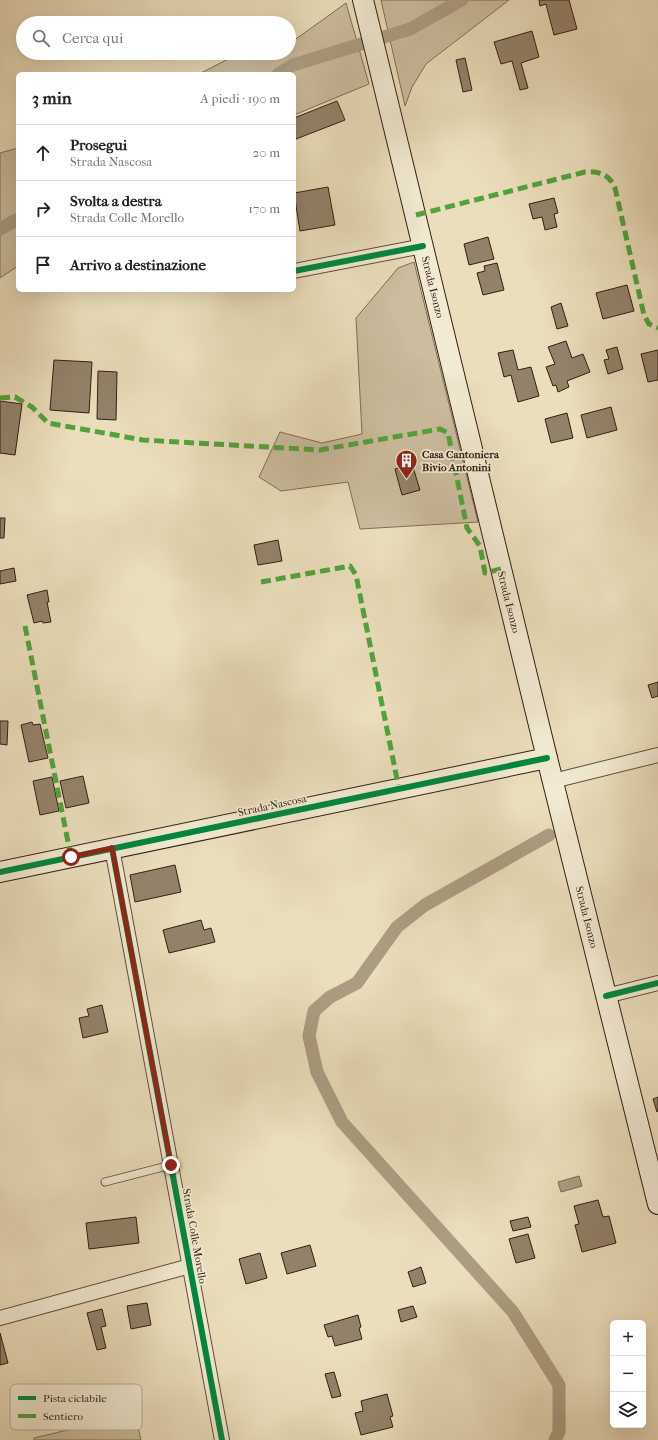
<!DOCTYPE html>
<html lang="it">
<head>
<meta charset="utf-8">
<style>
  :root { --surface:#fff; --page:#f6f6f6; --text:#222; --muted:#767676; --line:#e0e0e0 }
  body { margin:0; font-family:"IM FELL French Canon",serif; background:var(--page); color:var(--text) }
  .controls { position:absolute; right:12px; bottom:12px; display:grid; overflow:hidden; border-radius:6px; box-shadow:0 4px 16px #0002 }
  .controls button { width:36px; height:36px; display:grid; place-items:center; padding:0; border:0; border-bottom:1px solid var(--line); background:var(--surface); color:var(--text); font:20px sans-serif }
  .stop { position:absolute; width:12px; height:12px; margin:-9px; border:3px solid #8f2418; border-radius:50%; background:#fff }
  .stop.end { background:#8f2418; border-color:#fff; box-shadow:0 1px 4px #0008 }
  .list { margin:0; padding:0; list-style:none }
  h2 { display:flex; justify-content:space-between; align-items:center; height:52px; margin:0; padding:0 16px; font-size:17px }
  h2 small { font-size:13px; font-weight:400; color:var(--muted) }
  .list li { display:grid; grid-template-columns:26px 1fr auto; gap:12px; align-items:center; box-sizing:border-box; height:56px; padding:0 16px; border-top:1px solid var(--line) }
  .list b { display:block; font-size:15px; white-space:nowrap }
  .list p { margin:0; font-size:13px; white-space:nowrap; color:var(--muted) }
  .list em { font-size:13px; font-style:normal; color:var(--muted) }
  .icon { flex:none; width:22px; height:22px; fill:none; stroke:currentColor; stroke-width:2; stroke-linecap:round; stroke-linejoin:round }
  .map { position:relative; flex:none; width:658px; height:1440px; overflow:hidden }
  .search { position:absolute; background:var(--surface); box-shadow:0 4px 16px #0002; left:16px; top:16px; width:280px; height:44px; display:flex; align-items:center; gap:10px; box-sizing:border-box; padding:0 14px; border-radius:22px; color:var(--muted); font-size:15px }
  .panel { position:absolute; background:var(--surface); box-shadow:0 4px 16px #0002; left:16px; top:72px; width:280px; height:220px; border-radius:6px }
  .map>svg:first-child { display:block }
  .green { fill:#ccbd9f; stroke:#806e58 }
  .water { fill:#ac9d82; stroke:#7c6a55 }
  .lines { fill:none; stroke-linecap:round; stroke-linejoin:round }
  .canal { stroke:#ac9d82; stroke-width:13 }
  .building { fill:#93826a; stroke:#331e11 }
  .lane-casing { stroke:#614e3c; stroke-width:9 }
  .street-casing { stroke:#614e3c; stroke-width:16 }
  .secondary-casing { stroke:#331e11; stroke-width:22 }
  .lane { stroke:#f2ead3; stroke-width:7 }
  .street { stroke:#f2ead3; stroke-width:14 }
  .secondary { stroke:#f2ead3; stroke-width:20 }
  .quiet { stroke:#52a23f; stroke-width:5; stroke-dasharray:10 5; stroke-linecap:butt }
  .cycleway-casing { stroke:#f2ead3; stroke-width:8 }
  .cycleway { stroke:#00873e; stroke-width:6 }
  .route { stroke:#8f2418; stroke-width:5 }
  .labels { text-anchor:middle; stroke-width:3.5; stroke-linejoin:round; paint-order:stroke }
  .street-label { font-size:11px; fill:#331e11; stroke:#f2ead3 }
  .poi-label { font-size:11px; font-weight:bold; fill:#331e11; stroke:#f2ead3; text-anchor:start }
  .key { fill:#f2ead3; stroke:#b9ad99; stroke-width:1 }
  .key-label { font-size:11px; fill:#331e11 }
</style>
</head>
<body>
<div class="map">
<svg width="658" height="1440" viewBox="0 0 658 1440">
  <rect width="100%" height="100%" fill="#ebdebc"/>
  <filter id="stains"><feTurbulence type="fractalNoise" baseFrequency=".005" numOctaves="4"/><feColorMatrix values="0 0 0 0 .2 0 0 0 0 .09 0 0 0 0 .02 0 0 0 .5 -.17"/></filter>
  <radialGradient id="worn" r=".72"><stop offset=".6" stop-color="#630" stop-opacity="0"/><stop offset="1" stop-color="#630" stop-opacity=".3"/></radialGradient>
  <g class="green">
    <polygon points="381,0 509,0 426,64 412,87 405,106"/>
    <polygon points="346,3 369,84 294,115 294,74 199,74 240,53 289,53 289,44"/>
    <polygon points="18,148 18,266 0,278 0,153"/>
    <polygon points="414,262 478,522 360,529 348,482 281,491 259,477 280,432 322,443 362,434 356,318 398,268"/>
    <polygon points="135,1414 141,1440 34,1440 34,1438"/>
  </g>
  <polygon class="water" points="579,1176 582,1186 561,1192 558,1182"/>
  <g class="lines">
    <g class="canal">
      <polyline points="278,74 293,65 410,29 462,0"/>
      <polyline points="0,229 18,219"/>
      <polyline points="549,835 425,905 397,927 357,983 330,997 314,1011 309,1036 317,1072 342,1122 513,1312 559,1385 559,1432 555,1440"/>
    </g>
  </g>
  <g class="building">
    <polygon points="539,0 569,0 577,29 554,35 546,4 540,6"/>
    <polygon points="532,31 539,57 521,63 528,88 520,90 512,61 501,64 494,42"/>
    <polygon points="465,58 472,90 463,92 456,60"/>
    <polygon points="337,101 345,120 296,139 294,135 294,118"/>
    <polygon points="328,187 335,225 300,231 294,193"/>
    <polygon points="554,198 558,213 554,214 557,227 545,230 542,217 533,219 529,204"/>
    <polygon points="488,237 494,259 469,265 464,244"/>
    <polygon points="497,263 504,290 483,295 477,273 485,271 484,266"/>
    <polygon points="627,285 634,311 603,319 596,293"/>
    <polygon points="561,303 568,326 557,329 551,307"/>
    <polygon points="566,341 572,358 583,354 590,372 567,381 569,387 558,392 556,385 553,386 546,367 555,364 548,347"/>
    <polygon points="617,347 623,369 608,374 604,360 609,359 606,350"/>
    <polygon points="513,350 518,370 531,367 539,396 518,402 511,375 504,377 498,353"/>
    <polygon points="658,350 658,380 648,382 641,354"/>
    <polygon points="54,360 92,362 89,413 50,410"/>
    <polygon points="98,371 117,372 116,420 97,419"/>
    <polygon points="0,401 22,404 15,455 0,453"/>
    <polygon points="611,407 617,430 587,438 581,415"/>
    <polygon points="567,413 573,438 551,443 545,419"/>
    <polygon points="412,464 420,490 402,495 395,469"/>
    <polygon points="0,518 5,518 4,538 0,538"/>
    <polygon points="278,540 282,561 258,565 254,545"/>
    <polygon points="14,568 16,581 0,584 0,571"/>
    <polygon points="47,590 49,602 47,602 51,622 43,623 42,621 34,623 27,595"/>
    <polygon points="658,682 658,696 652,698 648,685"/>
    <polygon points="0,721 8,721 7,745 0,744"/>
    <polygon points="32,722 33,725 40,724 48,758 29,762 21,725"/>
    <polygon points="83,776 89,803 66,808 60,781"/>
    <polygon points="52,777 59,811 40,815 33,781"/>
    <polygon points="175,865 181,892 135,902 130,875"/>
    <polygon points="201,920 204,930 211,928 215,942 169,953 163,930"/>
    <polygon points="102,1005 108,1032 83,1038 79,1018 89,1016 87,1009"/>
    <polygon points="658,1097 658,1111 657,1112 653,1099"/>
    <polygon points="598,1200 603,1217 609,1216 616,1243 582,1252 575,1225 579,1224 574,1206"/>
    <polygon points="136,1217 139,1243 89,1249 86,1223"/>
    <polygon points="528,1217 531,1227 513,1231 510,1221"/>
    <polygon points="528,1234 535,1258 516,1263 509,1239"/>
    <polygon points="310,1245 316,1266 287,1274 281,1253"/>
    <polygon points="260,1253 267,1278 246,1284 239,1259"/>
    <polygon points="421,1267 426,1283 413,1287 408,1272"/>
    <polygon points="147,1303 151,1325 131,1329 127,1306"/>
    <polygon points="413,1306 417,1317 401,1322 398,1310"/>
    <polygon points="102,1309 106,1326 101,1327 106,1348 97,1350 87,1313"/>
    <polygon points="358,1315 361,1327 359,1328 362,1339 335,1346 332,1336 328,1337 324,1325"/>
    <polygon points="0,1333 8,1363 0,1365"/>
    <polygon points="334,1372 341,1396 332,1398 325,1374"/>
    <polygon points="387,1394 393,1416 390,1417 393,1427 361,1435 355,1413 363,1411 361,1401"/>
  </g>
  <g class="lines">
    <defs>
      <polyline id="lane" points="105,1182 171,1165"/>
      <g id="street">
        <polyline points="294,271 423,246"/>
        <polyline points="553,781 658,755"/>
        <polyline points="112,848 222,1440"/>
        <polyline points="606,996 658,983"/>
        <polyline points="0,1318 190,1266"/>
      </g>
      <g id="secondary">
        <polyline points="363,0 547,758 658,1204"/>
        <polyline points="0,872 547,758"/>
      </g>
    </defs>
    <use href="#lane" class="lane-casing"/>
    <use href="#street" class="street-casing"/>
    <use href="#secondary" class="secondary-casing"/>
    <use href="#lane" class="lane"/>
    <use href="#street" class="street"/>
    <use href="#secondary" class="secondary"/>
    <g class="quiet">
      <path d="M416,215l169,-43c14,-1 24,2 30,16l29,127 5,9 9,4"/>
      <polyline points="0,398 15,397 32,407 48,423 143,440 320,450 440,429 448,433 467,528 480,546 485,573 501,569"/>
      <polyline points="261,582 350,566 356,575 399,789"/>
      <polyline points="25,626 71,857"/>
    </g>
    <defs>
      <g id="cycleway">
        <polyline points="294,271 423,246"/>
        <polyline points="112,848 222,1440"/>
        <polyline points="0,872 547,758"/>
        <polyline points="606,996 658,983"/>
      </g>
    </defs>
    <use href="#cycleway" class="cycleway-casing"/>
    <use href="#cycleway" class="cycleway"/>
  </g>
  <g class="lines">
    <polyline class="route" points="71,857 112,848 171,1165"/>
  </g>
  <defs>
    <symbol id="building-pin" viewBox="-11 -11 22 30"><path d="M0 17L-7.5 6A9.5 9.5 0 1 1 7.5 6Z" fill="#8f2418" stroke="#f2ead3"/><path d="M-4-6H4V6H1V3H-1V6H-4ZM-2.5-4.3h1.7v1.8h-1.7ZM.8-4.3h1.7v1.8H.8ZM-2.5-1h1.7V.8h-1.7ZM.8-1h1.7V.8H.8Z" fill="#fff"/></symbol>
  </defs>
  <g fill-rule="evenodd">
    <use href="#building-pin" x="394" y="448" width="25" height="34"/>
  </g>
  <g class="labels">
    <g class="street-label">
      <text transform="translate(433 287) rotate(76)" y="4">Strada Isonzo</text>
      <text transform="translate(509 602) rotate(76)" y="4">Strada Isonzo</text>
      <text transform="translate(272 805) rotate(-12)" y="4">Strada Nascosa</text>
      <text transform="translate(587 917) rotate(76)" y="4">Strada Isonzo</text>
      <text transform="translate(195 1236) rotate(80)" y="4">Strada Colle Morello</text>
    </g>
    <g class="poi-label">
      <text x="422" y="458">Casa Cantoniera<tspan x="422" dy="13">Bivio Antonini</tspan></text>
    </g>
  </g>
  <rect x="10" y="1384" width="132" height="46" rx="6" class="key"/>
  <rect x="18" y="1396" width="18" height="4" fill="#00873e"/>
  <rect x="18" y="1414" width="18" height="4" fill="#52a23f"/>
  <g class="key-label">
    <text x="43" y="1402">Pista ciclabile</text>
    <text x="43" y="1420">Sentiero</text>
  </g>
  <rect width="100%" height="100%" filter="url(#stains)"/>
  <rect width="100%" height="100%" fill="url(#worn)"/>
</svg>
<div class="controls">
<button>+</button>
<button>−</button>
<button><svg class="icon" aria-label="layers" viewBox="0 0 24 24"><path d="M12 4l9 5-9 5-9-5zM3 14l9 5 9-5"/></svg></button>
</div>
<div class="stop" style="left:71px;top:857px"></div>
<div class="stop end" style="left:171px;top:1165px"></div>
<div class="search"><svg class="icon" aria-label="search" viewBox="0 0 24 24"><circle cx="10" cy="10" r="6"/><path d="M15 15l6 6"/></svg>Cerca qui</div>
<section class="panel">
<h2>3 min<small>A piedi · 190 m</small></h2>
<ul class="list">
<li><svg class="icon" aria-label="ahead" viewBox="0 0 24 24"><path d="M12 20V5M6 11l6-6 6 6"/></svg><div><b>Prosegui</b><p>Strada Nascosa</p></div><em>20 m</em></li>
<li><svg class="icon" aria-label="right" viewBox="0 0 24 24"><path d="M7 20v-9h11M14 6l5 5-5 5"/></svg><div><b>Svolta a destra</b><p>Strada Colle Morello</p></div><em>170 m</em></li>
<li><svg class="icon" aria-label="arrive" viewBox="0 0 24 24"><path d="M6 21V4h12l-3 4 3 4H6"/></svg><div><b>Arrivo a destinazione</b></div></li>
</ul>
</section>
</div>
</body>
</html>
